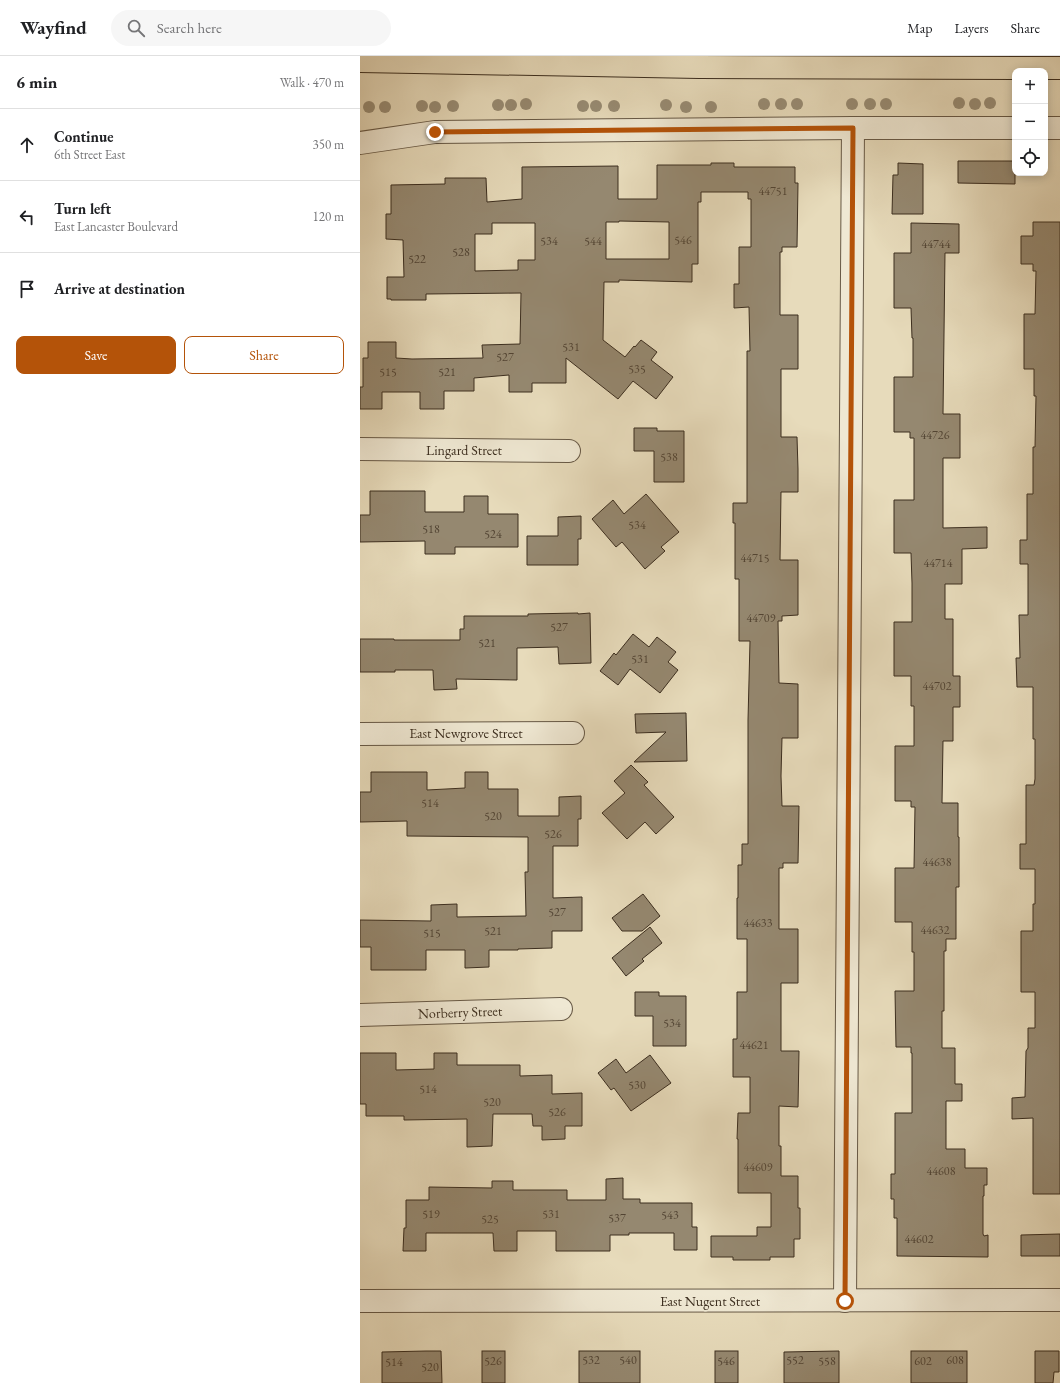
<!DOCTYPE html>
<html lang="en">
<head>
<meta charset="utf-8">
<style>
  :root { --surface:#fff; --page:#f6f6f6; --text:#202124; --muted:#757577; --line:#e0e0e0; --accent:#b45309 }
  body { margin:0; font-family:"EB Garamond",serif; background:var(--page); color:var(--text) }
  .controls { position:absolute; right:12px; top:12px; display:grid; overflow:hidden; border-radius:8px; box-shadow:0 2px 10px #0003 }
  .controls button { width:36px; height:36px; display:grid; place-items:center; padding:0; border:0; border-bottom:1px solid var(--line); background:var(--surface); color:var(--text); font:20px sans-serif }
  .stop { position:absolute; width:12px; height:12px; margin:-9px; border:3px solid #b45309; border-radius:50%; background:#fff }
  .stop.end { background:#b45309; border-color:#fff; box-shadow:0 1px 4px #0008 }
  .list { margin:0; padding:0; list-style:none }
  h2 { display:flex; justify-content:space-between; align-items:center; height:52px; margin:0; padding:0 16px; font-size:17px }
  h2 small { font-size:13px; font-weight:400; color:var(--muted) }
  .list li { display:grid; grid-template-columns:26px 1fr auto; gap:12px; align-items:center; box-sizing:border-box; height:72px; padding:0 16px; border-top:1px solid var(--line) }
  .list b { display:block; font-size:15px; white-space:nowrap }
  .list p { margin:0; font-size:13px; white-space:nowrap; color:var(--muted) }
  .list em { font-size:13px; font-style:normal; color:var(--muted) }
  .actions { display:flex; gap:8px; padding:12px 16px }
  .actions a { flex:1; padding:9px 0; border:1px solid var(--accent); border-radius:8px; text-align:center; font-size:14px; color:var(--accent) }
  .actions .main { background:var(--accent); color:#fff }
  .icon { flex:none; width:22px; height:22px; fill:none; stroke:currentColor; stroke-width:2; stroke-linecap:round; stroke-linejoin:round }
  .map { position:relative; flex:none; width:700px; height:1327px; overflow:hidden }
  header { display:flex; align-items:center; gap:24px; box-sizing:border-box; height:56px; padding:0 20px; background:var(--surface); border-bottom:1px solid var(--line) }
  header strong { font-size:19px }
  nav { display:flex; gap:22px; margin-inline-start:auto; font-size:14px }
  .search { width:280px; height:36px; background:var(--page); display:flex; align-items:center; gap:10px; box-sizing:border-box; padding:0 14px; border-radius:22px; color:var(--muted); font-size:15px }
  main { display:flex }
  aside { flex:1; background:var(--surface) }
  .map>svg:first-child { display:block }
  .building { fill:#958870; stroke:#3c2e1f; fill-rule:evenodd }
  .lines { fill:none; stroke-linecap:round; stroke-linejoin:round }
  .minor-casing { stroke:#675946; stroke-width:24 }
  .major-casing { stroke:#3c2e1f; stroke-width:24 }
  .minor { stroke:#efe8d3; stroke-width:22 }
  .major { stroke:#e7dbbb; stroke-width:22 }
  .tree { fill:#988c74 }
  .route { stroke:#b45309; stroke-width:5 }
  .labels { text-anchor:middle; stroke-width:3; stroke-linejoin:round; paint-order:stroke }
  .number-label { font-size:12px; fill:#524433 }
  .street-label { font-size:14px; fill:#3c2e1f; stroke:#efe8d3 }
</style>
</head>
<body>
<header>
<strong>Wayfind</strong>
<div class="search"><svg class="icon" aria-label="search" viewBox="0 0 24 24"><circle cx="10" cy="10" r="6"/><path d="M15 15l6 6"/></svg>Search here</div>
<nav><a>Map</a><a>Layers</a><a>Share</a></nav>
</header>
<main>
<aside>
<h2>6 min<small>Walk · 470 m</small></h2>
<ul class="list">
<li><svg class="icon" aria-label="ahead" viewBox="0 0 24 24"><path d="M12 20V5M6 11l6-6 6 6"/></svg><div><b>Continue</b><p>6th Street East</p></div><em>350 m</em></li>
<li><svg class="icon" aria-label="left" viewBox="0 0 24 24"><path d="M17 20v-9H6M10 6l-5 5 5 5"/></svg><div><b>Turn left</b><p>East Lancaster Boulevard</p></div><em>120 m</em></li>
<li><svg class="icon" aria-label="arrive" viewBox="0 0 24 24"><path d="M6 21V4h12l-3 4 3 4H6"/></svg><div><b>Arrive at destination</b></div></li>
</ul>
<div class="actions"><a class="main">Save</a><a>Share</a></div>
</aside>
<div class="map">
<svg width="700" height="1327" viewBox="0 0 700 1327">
  <rect width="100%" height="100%" fill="#e7dbbb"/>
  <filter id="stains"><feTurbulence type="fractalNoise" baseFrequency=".005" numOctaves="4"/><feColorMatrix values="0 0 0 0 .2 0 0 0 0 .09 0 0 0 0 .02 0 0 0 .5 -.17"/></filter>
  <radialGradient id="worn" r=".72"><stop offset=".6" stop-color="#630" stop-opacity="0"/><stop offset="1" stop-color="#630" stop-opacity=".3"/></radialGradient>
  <g class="building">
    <polygon points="598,105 655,105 655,128 598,127"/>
    <path d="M351,107h23v4h61v16h3l-1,64h-15v5h-2v63h18v54h-17v68h16l1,32v23h-17l-1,68h18v55l-16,1v5h-4l1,62 19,1v54h-16l-1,38 1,30h17l-1,57h-15v5h-4v61h19v54h-17v68h18l-1,56 -19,-1v40h2v30h17v32h2v31h-6v18h-24v3h-37v-3h-22v-21h46v-9h14v-34h-33v-54h-1l1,-26h12v-36h-17v-38h4v-47h10v-53h-10v-41h1v-33h4v-21h6v-124l2,-79h-11v-62h-4v-56h-2v-20h14v-152h3l-1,-44 -15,1v-24h5v-37h12v-48h-3v-7h-47v10h-3v62h-6v18l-73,-2v2h-15l-1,58 22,17 9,-11 1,1 6,-7 16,12 -6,8 22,17 -17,22 -23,-18 -15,18 -52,-41v25h-34v9h-23v-17l-35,3v13h-30v18h-24v-17h-38v17h-22v-22h3v-29h5v-16h28v16l16,1 71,-1 -1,-13 38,-1 1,-51 -95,1v6h-35v-1h-4v-22h17l-1,-37 -17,-1v-25h5v-29l54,-1v-6h41l1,24 35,-3v-32l96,-1v33h39v-34h54zM259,165l50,1v37h-63v-37h13zM132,167h43v37h-17v10l-43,1v-37h17z"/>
    <polygon points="538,107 563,108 563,158 532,158 533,119 538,119"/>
    <polygon points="673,166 700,166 700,1138 673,1138 673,1062 652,1063 652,1042 665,1041 666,995 668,992 668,972 675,972 675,936 661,936 661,875 673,875 673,848 675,848 675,813 660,813 660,788 666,788 666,729 674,729 675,723 675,683 673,683 673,631 657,631 656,602 660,602 659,559 668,559 668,508 660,508 660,484 667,484 667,438 673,438 673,391 675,391 676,340 674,340 674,313 664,313 664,258 675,258 676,215 673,215 673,208 661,208 661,180 673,180"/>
    <polygon points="551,167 599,168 599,197 585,197 583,358 600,358 600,402 583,402 583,472 627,471 627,492 602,493 602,528 585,528 585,563 593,563 593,620 600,620 600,651 593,651 593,685 583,685 582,747 598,747 598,781 599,781 599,831 596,831 596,883 586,883 586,895 584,895 584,955 582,955 582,992 595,992 595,1028 602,1028 602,1045 586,1045 586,1093 605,1093 605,1112 627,1112 627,1129 624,1129 624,1140 623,1140 623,1178 624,1180 628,1179 628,1201 537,1200 537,1162 534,1162 534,1143 531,1143 531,1118 535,1118 535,1057 552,1057 552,997 551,997 551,991 536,991 535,935 554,935 554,896 552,896 552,866 535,866 535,812 554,812 555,751 551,751 551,745 535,745 535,690 554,690 554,650 551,650 551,620 534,620 534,566 552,566 552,527 551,497 534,497 534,444 554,444 554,382 550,382 550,376 534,376 534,321 553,321 553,282 552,282 551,252 534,252 534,197 551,197"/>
    <polygon points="274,372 297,372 297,375 324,375 324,426 294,426 294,395 274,395"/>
    <polygon points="10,435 65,435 65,456 104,456 104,440 128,440 128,458 158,458 158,491 95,491 95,498 65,498 65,485 0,486 0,459 10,459"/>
    <polygon points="286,438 319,476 301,491 305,495 285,513 262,486 256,491 232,463 253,444 264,458"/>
    <polygon points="221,460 221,483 218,483 218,509 167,509 167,480 198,480 198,461"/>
    <polygon points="218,557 218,558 230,557 231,607 199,608 198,591 157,592 157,624 96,623 97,633 74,634 73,614 35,614 35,616 0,616 0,583 34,583 34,584 100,584 100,573 104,573 104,560 168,560 168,558"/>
    <polygon points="273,578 289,591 297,581 316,596 308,606 318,614 300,637 270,613 258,629 240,615 254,597 256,599"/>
    <polygon points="326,657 327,705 274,706 306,676 276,677 275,658"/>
    <polygon points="271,709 288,726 284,729 314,761 296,778 285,766 267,783 242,757 265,737 254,725"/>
    <polygon points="11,716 67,716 67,734 105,732 105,716 128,716 128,733 158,733 158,760 199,760 199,741 221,740 221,763 218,763 218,790 193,790 193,842 222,841 222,875 192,875 192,892 158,893 158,894 129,894 129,911 105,912 105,894 66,894 66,914 11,914 11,891 0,891 0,864 71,865 71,849 97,848 97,861 166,860 165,816 168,816 168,781 47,780 47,765 0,766 0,736 11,736"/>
    <polygon points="283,838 300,860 282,875 262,875 252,862"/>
    <polygon points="290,871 302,887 282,903 284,905 266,920 252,902"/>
    <polygon points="275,936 299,936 299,940 326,940 326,990 293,990 293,960 275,960"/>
    <polygon points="0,997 36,997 36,1014 74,1013 74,997 97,997 97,1009 160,1009 160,1020 192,1019 192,1038 222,1037 222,1070 205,1070 205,1083 182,1084 182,1070 173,1070 172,1058 133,1058 132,1090 107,1091 107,1063 44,1064 44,1060 6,1060 6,1048 0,1048"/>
    <polygon points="290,999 311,1027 271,1055 254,1032 251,1034 238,1017 256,1003 266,1017"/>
    <polygon points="263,1122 263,1143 280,1143 280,1147 332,1147 332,1171 337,1171 337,1194 314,1194 314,1177 269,1177 269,1179 250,1179 250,1195 196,1195 196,1175 157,1175 157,1195 134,1195 133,1177 66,1177 66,1195 43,1195 44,1172 46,1172 46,1144 69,1144 69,1131 132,1132 132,1125 153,1125 153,1134 207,1134 207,1144 246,1144 246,1123"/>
    <polygon points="700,1178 700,1200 661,1200 661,1179"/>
    <polygon points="66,1295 81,1295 82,1327 22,1327 22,1296"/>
    <rect x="122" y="1295" width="23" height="32"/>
    <rect x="219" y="1295" width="61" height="32"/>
    <rect x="355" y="1295" width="23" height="32"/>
    <polygon points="479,1295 479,1327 424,1327 424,1296"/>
    <rect x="551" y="1295" width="56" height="32"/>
    <polygon points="675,1295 699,1295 699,1316 694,1316 693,1327 675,1327"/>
  </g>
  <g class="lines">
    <defs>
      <g id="minor">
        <polyline points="685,72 700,72"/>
        <polyline points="0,87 75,76 493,72 655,72"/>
        <polyline points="0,393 209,395"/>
        <polyline points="0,678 213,677"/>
        <polyline points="0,959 201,953"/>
        <polyline points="0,1245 700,1244"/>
        <polyline points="485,1245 493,72"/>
      </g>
      <polyline id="major" points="0,5 339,11 700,12"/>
    </defs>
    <use href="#minor" class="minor-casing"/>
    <use href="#major" class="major-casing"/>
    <use href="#minor" class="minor"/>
    <use href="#major" class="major"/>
  </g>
  <g class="tree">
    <circle cx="599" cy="47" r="6"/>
    <circle cx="630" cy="47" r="6"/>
    <circle cx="166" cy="48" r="6"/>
    <circle cx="404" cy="48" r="6"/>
    <circle cx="421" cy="48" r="6"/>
    <circle cx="437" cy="48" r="6"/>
    <circle cx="492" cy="48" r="6"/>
    <circle cx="510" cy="48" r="6"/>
    <circle cx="526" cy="48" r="6"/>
    <circle cx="615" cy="48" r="6"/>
    <circle cx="138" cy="49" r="6"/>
    <circle cx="151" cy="49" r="6"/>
    <circle cx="306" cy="49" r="6"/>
    <circle cx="62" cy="50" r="6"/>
    <circle cx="93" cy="50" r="6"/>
    <circle cx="223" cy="50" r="6"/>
    <circle cx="236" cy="50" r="6"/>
    <circle cx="254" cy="50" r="6"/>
    <circle cx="9" cy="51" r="6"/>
    <circle cx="25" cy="51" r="6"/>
    <circle cx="75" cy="51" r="6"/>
    <circle cx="326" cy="51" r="6"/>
    <circle cx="351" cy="51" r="6"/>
  </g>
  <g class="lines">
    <polyline class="route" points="75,76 493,72 485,1245"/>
  </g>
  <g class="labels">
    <g class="number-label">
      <text x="413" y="139">44751</text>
      <text x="323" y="188">546</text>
      <text x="189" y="189">534</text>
      <text x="233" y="189">544</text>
      <text x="576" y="192">44744</text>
      <text x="101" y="200">528</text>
      <text x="57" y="207">522</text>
      <text x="211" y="295">531</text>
      <text x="145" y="305">527</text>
      <text x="277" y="317">535</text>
      <text x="28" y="320">515</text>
      <text x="87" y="320">521</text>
      <text x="575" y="383">44726</text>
      <text x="309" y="405">538</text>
      <text x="277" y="473">534</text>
      <text x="71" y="477">518</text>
      <text x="133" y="482">524</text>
      <text x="395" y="506">44715</text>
      <text x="578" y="511">44714</text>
      <text x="401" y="566">44709</text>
      <text x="199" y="575">527</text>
      <text x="127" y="591">521</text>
      <text x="280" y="607">531</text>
      <text x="577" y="634">44702</text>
      <text x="70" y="751">514</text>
      <text x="133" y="764">520</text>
      <text x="193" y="782">526</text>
      <text x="577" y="810">44638</text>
      <text x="197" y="860">527</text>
      <text x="398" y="871">44633</text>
      <text x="575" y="878">44632</text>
      <text x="133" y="879">521</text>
      <text x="72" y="881">515</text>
      <text x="312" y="971">534</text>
      <text x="394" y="993">44621</text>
      <text x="277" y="1033">530</text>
      <text x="68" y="1037">514</text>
      <text x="132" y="1050">520</text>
      <text x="197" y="1060">526</text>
      <text x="398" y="1115">44609</text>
      <text x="581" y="1119">44608</text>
      <text x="71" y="1162">519</text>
      <text x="191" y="1162">531</text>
      <text x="310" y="1163">543</text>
      <text x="257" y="1166">537</text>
      <text x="130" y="1167">525</text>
      <text x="559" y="1187">44602</text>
      <text x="231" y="1308">532</text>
      <text x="268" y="1308">540</text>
      <text x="435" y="1308">552</text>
      <text x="595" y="1308">608</text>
      <text x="133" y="1309">526</text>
      <text x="366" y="1309">546</text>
      <text x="467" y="1309">558</text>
      <text x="563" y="1309">602</text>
      <text x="34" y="1310">514</text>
      <text x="70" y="1315">520</text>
    </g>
    <g class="street-label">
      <text x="104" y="399">Lingard Street</text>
      <text x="106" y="682">East Newgrove Street</text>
      <text transform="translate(100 956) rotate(-2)" y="5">Norberry Street</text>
      <text x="350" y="1250">East Nugent Street</text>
    </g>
  </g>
  <rect width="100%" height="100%" filter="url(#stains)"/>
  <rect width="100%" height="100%" fill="url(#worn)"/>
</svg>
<div class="controls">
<button>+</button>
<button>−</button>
<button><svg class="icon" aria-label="locate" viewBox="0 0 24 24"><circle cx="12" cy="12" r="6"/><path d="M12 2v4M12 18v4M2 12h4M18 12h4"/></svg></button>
</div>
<div class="stop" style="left:485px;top:1245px"></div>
<div class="stop end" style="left:75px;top:76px"></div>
</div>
</main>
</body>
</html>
